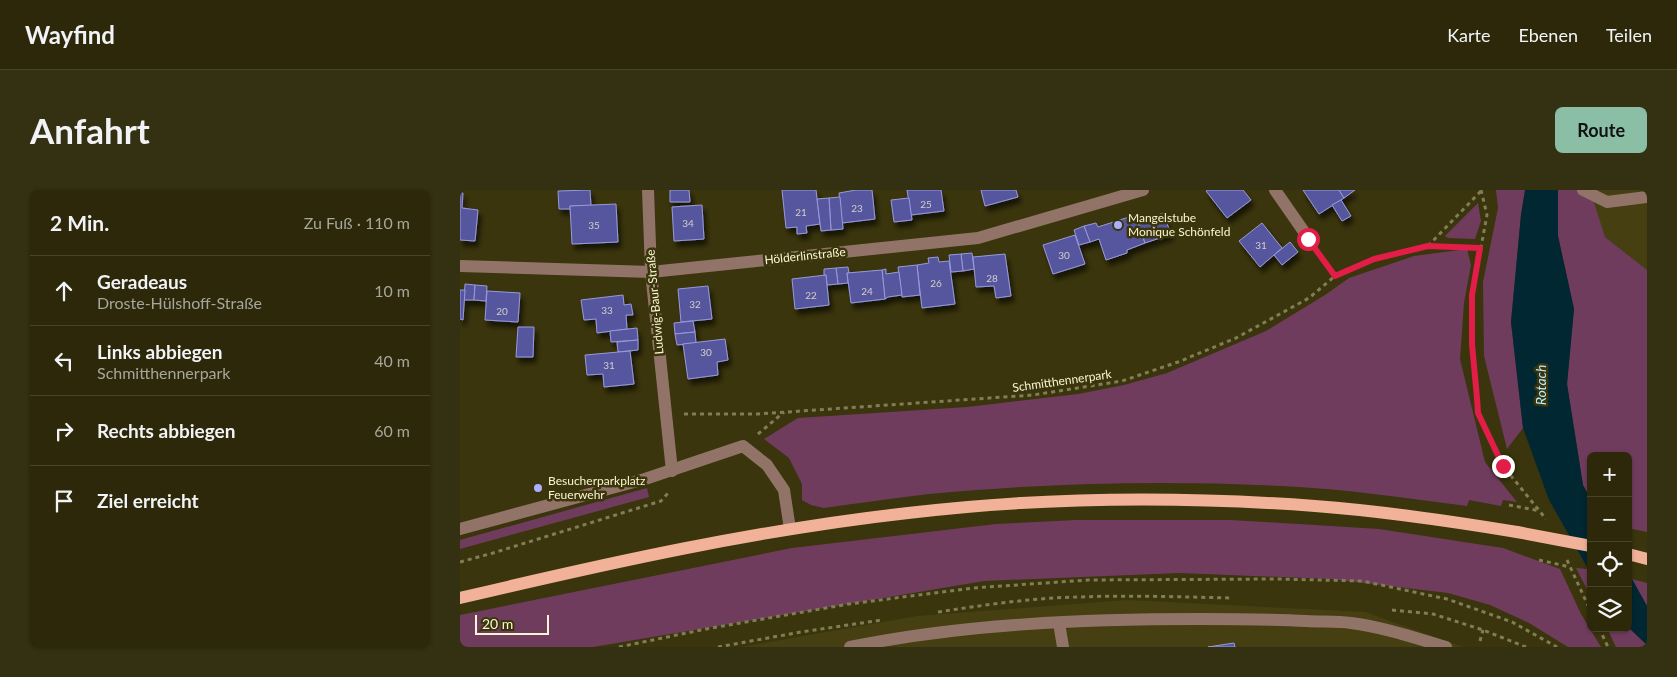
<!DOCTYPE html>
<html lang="de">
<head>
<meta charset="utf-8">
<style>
  :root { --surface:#2c2809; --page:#343012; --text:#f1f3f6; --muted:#a6a69c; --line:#48442a; --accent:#8abfa5 }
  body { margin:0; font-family:Lato,sans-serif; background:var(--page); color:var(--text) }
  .controls { position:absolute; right:15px; bottom:15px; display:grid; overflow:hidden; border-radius:8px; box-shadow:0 1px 4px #0004 }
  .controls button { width:45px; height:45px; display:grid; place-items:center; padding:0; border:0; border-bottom:1px solid var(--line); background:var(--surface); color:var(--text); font:25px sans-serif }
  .scale { position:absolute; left:15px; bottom:12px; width:74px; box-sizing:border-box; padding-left:5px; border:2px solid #faf6d1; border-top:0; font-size:14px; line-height:18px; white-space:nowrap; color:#faf6d1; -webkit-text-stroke:4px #3a350c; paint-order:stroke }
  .stop { position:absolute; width:15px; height:15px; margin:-11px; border:4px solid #e11d48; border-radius:50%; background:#fff }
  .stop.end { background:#e11d48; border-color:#fff; box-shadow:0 1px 5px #0008 }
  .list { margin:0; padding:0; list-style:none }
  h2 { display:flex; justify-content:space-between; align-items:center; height:65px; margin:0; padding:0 20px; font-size:21px }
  h2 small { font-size:16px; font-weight:400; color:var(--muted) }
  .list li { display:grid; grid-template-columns:32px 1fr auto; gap:15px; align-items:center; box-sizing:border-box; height:70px; padding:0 20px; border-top:1px solid var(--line) }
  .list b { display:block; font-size:19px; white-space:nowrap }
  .list p { margin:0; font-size:16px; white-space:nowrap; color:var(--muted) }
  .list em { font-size:16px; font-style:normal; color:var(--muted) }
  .icon { flex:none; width:28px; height:28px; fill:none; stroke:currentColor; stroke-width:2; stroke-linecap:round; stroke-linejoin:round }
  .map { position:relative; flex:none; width:1187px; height:457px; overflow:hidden; border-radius:8px }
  header { display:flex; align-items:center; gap:30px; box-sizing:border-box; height:70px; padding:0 25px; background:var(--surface); border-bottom:1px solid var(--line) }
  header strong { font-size:24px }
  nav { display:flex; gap:28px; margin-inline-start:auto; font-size:18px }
  .intro { display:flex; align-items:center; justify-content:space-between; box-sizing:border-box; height:120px; padding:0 30px }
  h1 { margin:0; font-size:35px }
  .button { padding:12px 22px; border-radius:8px; background:var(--accent); color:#111; font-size:18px; font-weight:700 }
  main { display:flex; gap:30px; padding:0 30px }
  aside { flex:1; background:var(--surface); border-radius:8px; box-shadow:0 1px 4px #0004 }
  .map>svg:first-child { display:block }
  .built { fill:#453f11 }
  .green { fill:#703c5e }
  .water { fill:#012732 }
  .building { fill:#57569f; stroke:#979adc; filter:url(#shadow) }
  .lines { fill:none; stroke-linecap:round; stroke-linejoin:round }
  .path { stroke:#817d55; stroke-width:3; stroke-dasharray:4 4; stroke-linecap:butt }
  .minor { stroke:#927368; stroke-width:12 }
  .major { stroke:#f1b299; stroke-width:12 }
  .major-bridge { stroke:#f1b299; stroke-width:12 }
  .route { stroke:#e11d48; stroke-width:6 }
  .poi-dot { fill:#acaffb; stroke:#3a350c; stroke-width:2 }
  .labels { text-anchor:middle; stroke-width:5; stroke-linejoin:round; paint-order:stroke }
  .number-label { font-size:10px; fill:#d1cec4 }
  .poi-label { font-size:12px; fill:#faf6d1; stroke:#3a350c; text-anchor:start }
  .street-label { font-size:12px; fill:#faf6d1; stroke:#3a350c }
  .water-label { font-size:14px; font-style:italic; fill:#b8ebfd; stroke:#3a350c }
</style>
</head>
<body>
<header>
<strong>Wayfind</strong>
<nav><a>Karte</a><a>Ebenen</a><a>Teilen</a></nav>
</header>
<div class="intro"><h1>Anfahrt</h1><a class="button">Route</a></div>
<main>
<aside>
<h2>2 Min.<small>Zu Fuß · 110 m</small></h2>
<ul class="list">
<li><svg class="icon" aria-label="ahead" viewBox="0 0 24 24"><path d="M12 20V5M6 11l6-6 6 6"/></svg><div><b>Geradeaus</b><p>Droste-Hülshoff-Straße</p></div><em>10 m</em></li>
<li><svg class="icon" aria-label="left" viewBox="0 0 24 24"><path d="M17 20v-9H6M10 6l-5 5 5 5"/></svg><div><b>Links abbiegen</b><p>Schmitthennerpark</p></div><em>40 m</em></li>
<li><svg class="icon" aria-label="right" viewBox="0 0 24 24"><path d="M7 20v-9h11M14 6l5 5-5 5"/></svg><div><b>Rechts abbiegen</b></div><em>60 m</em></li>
<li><svg class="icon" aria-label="arrive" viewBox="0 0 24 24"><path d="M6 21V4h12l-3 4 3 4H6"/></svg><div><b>Ziel erreicht</b></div></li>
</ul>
</aside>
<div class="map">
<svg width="1187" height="457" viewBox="0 0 1187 457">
  <defs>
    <filter id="shadow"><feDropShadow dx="3" dy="5.5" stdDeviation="2.5" flood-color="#0009"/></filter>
  </defs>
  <rect width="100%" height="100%" fill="#3a350c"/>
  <g class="built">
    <polygon points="1125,0 1187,0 1187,80 1145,47"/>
    <polygon points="667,410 905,422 1003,457 281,457 457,426"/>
  </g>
  <g class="green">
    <polygon points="1036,0 1065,0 1061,25 1051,132 1063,238 1047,259 1024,166 1023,92 1038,18"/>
    <polygon points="1098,0 1130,0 1145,47 1187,80 1187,342 1168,338 1168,266 1131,266 1131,310 1123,295 1107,194 1114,119 1098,46"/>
    <polygon points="1018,13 1021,31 1015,49 988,48 985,46"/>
    <path d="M1007,59l4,16 -7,38 -4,56 25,103 32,40 -14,-2 -2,6 -32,-6 -2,6c-61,-8 -122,-17 -184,-20 -118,-6 -237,-3 -354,8 -35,4 -70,9 -105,14l-13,-3 -9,-5v-16l-13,-26 -25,-19 34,-21 169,-11 111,-13 46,-9 43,-12 99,-42 59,-36 24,-17 65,-22z"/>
    <polygon points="187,298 189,307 0,359 0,350"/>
    <polygon points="616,330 771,330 919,339 1043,358 1100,379 1121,424 1141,457 1108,457 1069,433 1030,415 988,403 871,389 719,383 524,391 133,457 0,457 0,425 332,358 536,334"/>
    <polygon points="1116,378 1127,379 1131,384 1131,407"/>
    <polygon points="1172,389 1187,393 1187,416"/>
    <polygon points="1168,437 1187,455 1187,457 1156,457 1147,438 1168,438"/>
  </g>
  <g class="water">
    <polygon points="1065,0 1098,0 1098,46 1114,119 1107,194 1123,295 1131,310 1131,384 1089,310 1063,238 1051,132 1061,25"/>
    <polygon points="1168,382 1187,416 1187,455 1168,437"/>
  </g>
  <g class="building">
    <polygon points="130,0 131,16 110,16 110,19 99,19 98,1"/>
    <polygon points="210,0 229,0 230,12 210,12"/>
    <polygon points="322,0 356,0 360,34 346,36 347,43 337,44 337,37 326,38"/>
    <polygon points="396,0 412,0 415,29 382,33 379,3"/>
    <polygon points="447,0 481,0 484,21 451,25"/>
    <polygon points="521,0 556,0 558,7 525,16"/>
    <polygon points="748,0 783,0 791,10 767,28 746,1"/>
    <polygon points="843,0 879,0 884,8 859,24"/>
    <polygon points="879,0 895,0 884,8"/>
    <polygon points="0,3 3,3 2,18 18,20 15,51 0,50"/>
    <polygon points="380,7 383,39 371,40 369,8"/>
    <polygon points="369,8 371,40 361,41 357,9"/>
    <polygon points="449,8 452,30 434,32 431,10"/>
    <polygon points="881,10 891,26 882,31 872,15"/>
    <polygon points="156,14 158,52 112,54 110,16"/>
    <polygon points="242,15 244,49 214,51 212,17"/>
    <polygon points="703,23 711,44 697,49 690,28"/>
    <polygon points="675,25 685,53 667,60 667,63 646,70 639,49 630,52 624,36 636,33 638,37"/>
    <polygon points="690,28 697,49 685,53 678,32"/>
    <polygon points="802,33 822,58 800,77 779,51"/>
    <polygon points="624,36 630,52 619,55 614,40"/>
    <polygon points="615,45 625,74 593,84 583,55"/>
    <polygon points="830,52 838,62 822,75 814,65"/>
    <polygon points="512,63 514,79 503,81 501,64"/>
    <polygon points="501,64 503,81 491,82 489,65"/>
    <polygon points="545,64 551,106 536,108 534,96 516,97 513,67"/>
    <polygon points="478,67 479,72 489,71 495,114 462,118 457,75 469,73 468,68"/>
    <polygon points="457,75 460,105 442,107 438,77"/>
    <polygon points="388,77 389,83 387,83 388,93 378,94 376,78"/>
    <polygon points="376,78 378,94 367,95 366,85 364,85 364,79"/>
    <polygon points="426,79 426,84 439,82 442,105 428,107 425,109 422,80"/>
    <polygon points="422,80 425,109 391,113 387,83"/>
    <polygon points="366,85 369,115 335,119 332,89"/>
    <polygon points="5,94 15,95 14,110 4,110"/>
    <polygon points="15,95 27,96 26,111 14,110"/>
    <polygon points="248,96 252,129 221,132 218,99"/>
    <polygon points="0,100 5,100 3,130 0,129"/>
    <polygon points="27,101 60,103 58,132 25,130"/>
    <polygon points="163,105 164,115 171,114 173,125 166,125 167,139 137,143 136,129 124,130 121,110"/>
    <polygon points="233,131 235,142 215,144 214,133"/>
    <polygon points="58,137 74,137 73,167 56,167"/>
    <polygon points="177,138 178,150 151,152 150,141"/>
    <polygon points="235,142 236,153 217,155 215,144"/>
    <polygon points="265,149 268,170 257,172 258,185 228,189 223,154"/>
    <polygon points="178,150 178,160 158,162 157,152"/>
    <polygon points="170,161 174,194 144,197 143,184 127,185 125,165"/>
    <polygon points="774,453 775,457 748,457"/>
  </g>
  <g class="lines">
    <g class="path">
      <polyline points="1021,0 1027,25 1012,105 1012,154 1018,223 1043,276 1086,329"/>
      <polyline points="968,56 1021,1"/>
      <polyline points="859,64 875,86"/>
      <polyline points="224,224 298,224 573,205 662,191 718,172 776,148 849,108 875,86 914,69 968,56 1020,58"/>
      <polyline points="298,244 324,222"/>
      <polyline points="1049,315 1080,321"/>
      <polyline points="1079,370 1110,377"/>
      <polyline points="1107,370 1131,422"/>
      <polyline points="0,372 33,363 201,311 210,301"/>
      <polyline points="932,420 973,424 1023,440 1066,457"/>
      <path d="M478,422c46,-7 93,-14 140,-15 52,-2 104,0 155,1"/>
      <polyline points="1139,438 1148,457"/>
      <polyline points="1020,451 1023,440"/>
      <polyline points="159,457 246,439 389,414 513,398 628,390 817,389 902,391 987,409 1052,432 1097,457"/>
      <polyline points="258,457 341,442 422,430"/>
    </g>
    <g class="minor">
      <polyline points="188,0 191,82 212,281"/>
      <polyline points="815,0 849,49"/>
      <polyline points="1123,0 1147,12 1187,7"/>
      <polyline points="0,76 191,82 518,48 683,0"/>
      <polyline points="0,339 185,289 283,256 307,275 324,300 330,339"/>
      <polyline points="599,433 603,457"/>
      <path d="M390,457c113,-23 234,-28 350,-28 35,0 70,0 106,2 15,1 30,0 45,2 32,4 64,15 95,24"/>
    </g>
    <g class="major">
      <polyline points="1168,364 1187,369"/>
      <path d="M0,408c148,-35 296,-68 448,-85 134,-16 272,-17 407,-7 68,5 135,15 202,26"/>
    </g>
    <polyline class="major-bridge" points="1057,342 1131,356"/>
  </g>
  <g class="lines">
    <polyline class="route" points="848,49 875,86 914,69 968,56 1020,58 1012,105 1012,154 1017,208 1018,223 1043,276"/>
  </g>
  <g class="poi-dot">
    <circle cx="658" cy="35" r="5"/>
    <circle cx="78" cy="298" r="5"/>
  </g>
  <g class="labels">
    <g class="number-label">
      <text x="466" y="18">25</text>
      <text x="397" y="22">23</text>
      <text x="341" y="26">21</text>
      <text x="228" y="37">34</text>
      <text x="134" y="39">35</text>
      <text x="801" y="59">31</text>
      <text x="604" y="69">30</text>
      <text x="532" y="92">28</text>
      <text x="476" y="97">26</text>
      <text x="407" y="105">24</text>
      <text x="351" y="109">22</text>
      <text x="235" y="118">32</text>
      <text x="147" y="124">33</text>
      <text x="42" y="125">20</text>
      <text x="246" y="166">30</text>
      <text x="149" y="179">31</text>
    </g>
    <g class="poi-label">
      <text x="668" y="32">Mangelstube<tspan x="668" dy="14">Monique Schönfeld</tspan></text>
      <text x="88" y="295">Besucherparkplatz<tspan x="88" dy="14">Feuerwehr</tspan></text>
    </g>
    <g class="street-label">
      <text transform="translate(345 66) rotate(-6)" y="4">Hölderlinstraße</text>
      <text transform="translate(195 112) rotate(-95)" y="4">Ludwig-Baur-Straße</text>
      <text transform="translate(602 191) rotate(-8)" y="4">Schmitthennerpark</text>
    </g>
    <g class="water-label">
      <text transform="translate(1081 195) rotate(-90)" y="5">Rotach</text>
    </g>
  </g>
</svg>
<div class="controls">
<button>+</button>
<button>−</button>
<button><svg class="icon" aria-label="locate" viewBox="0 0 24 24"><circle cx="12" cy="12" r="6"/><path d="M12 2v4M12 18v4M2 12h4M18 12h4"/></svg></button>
<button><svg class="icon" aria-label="layers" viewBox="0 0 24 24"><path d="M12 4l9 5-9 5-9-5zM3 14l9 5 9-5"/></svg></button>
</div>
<div class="scale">20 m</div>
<div class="stop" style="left:848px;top:49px"></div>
<div class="stop end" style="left:1043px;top:276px"></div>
</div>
</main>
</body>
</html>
